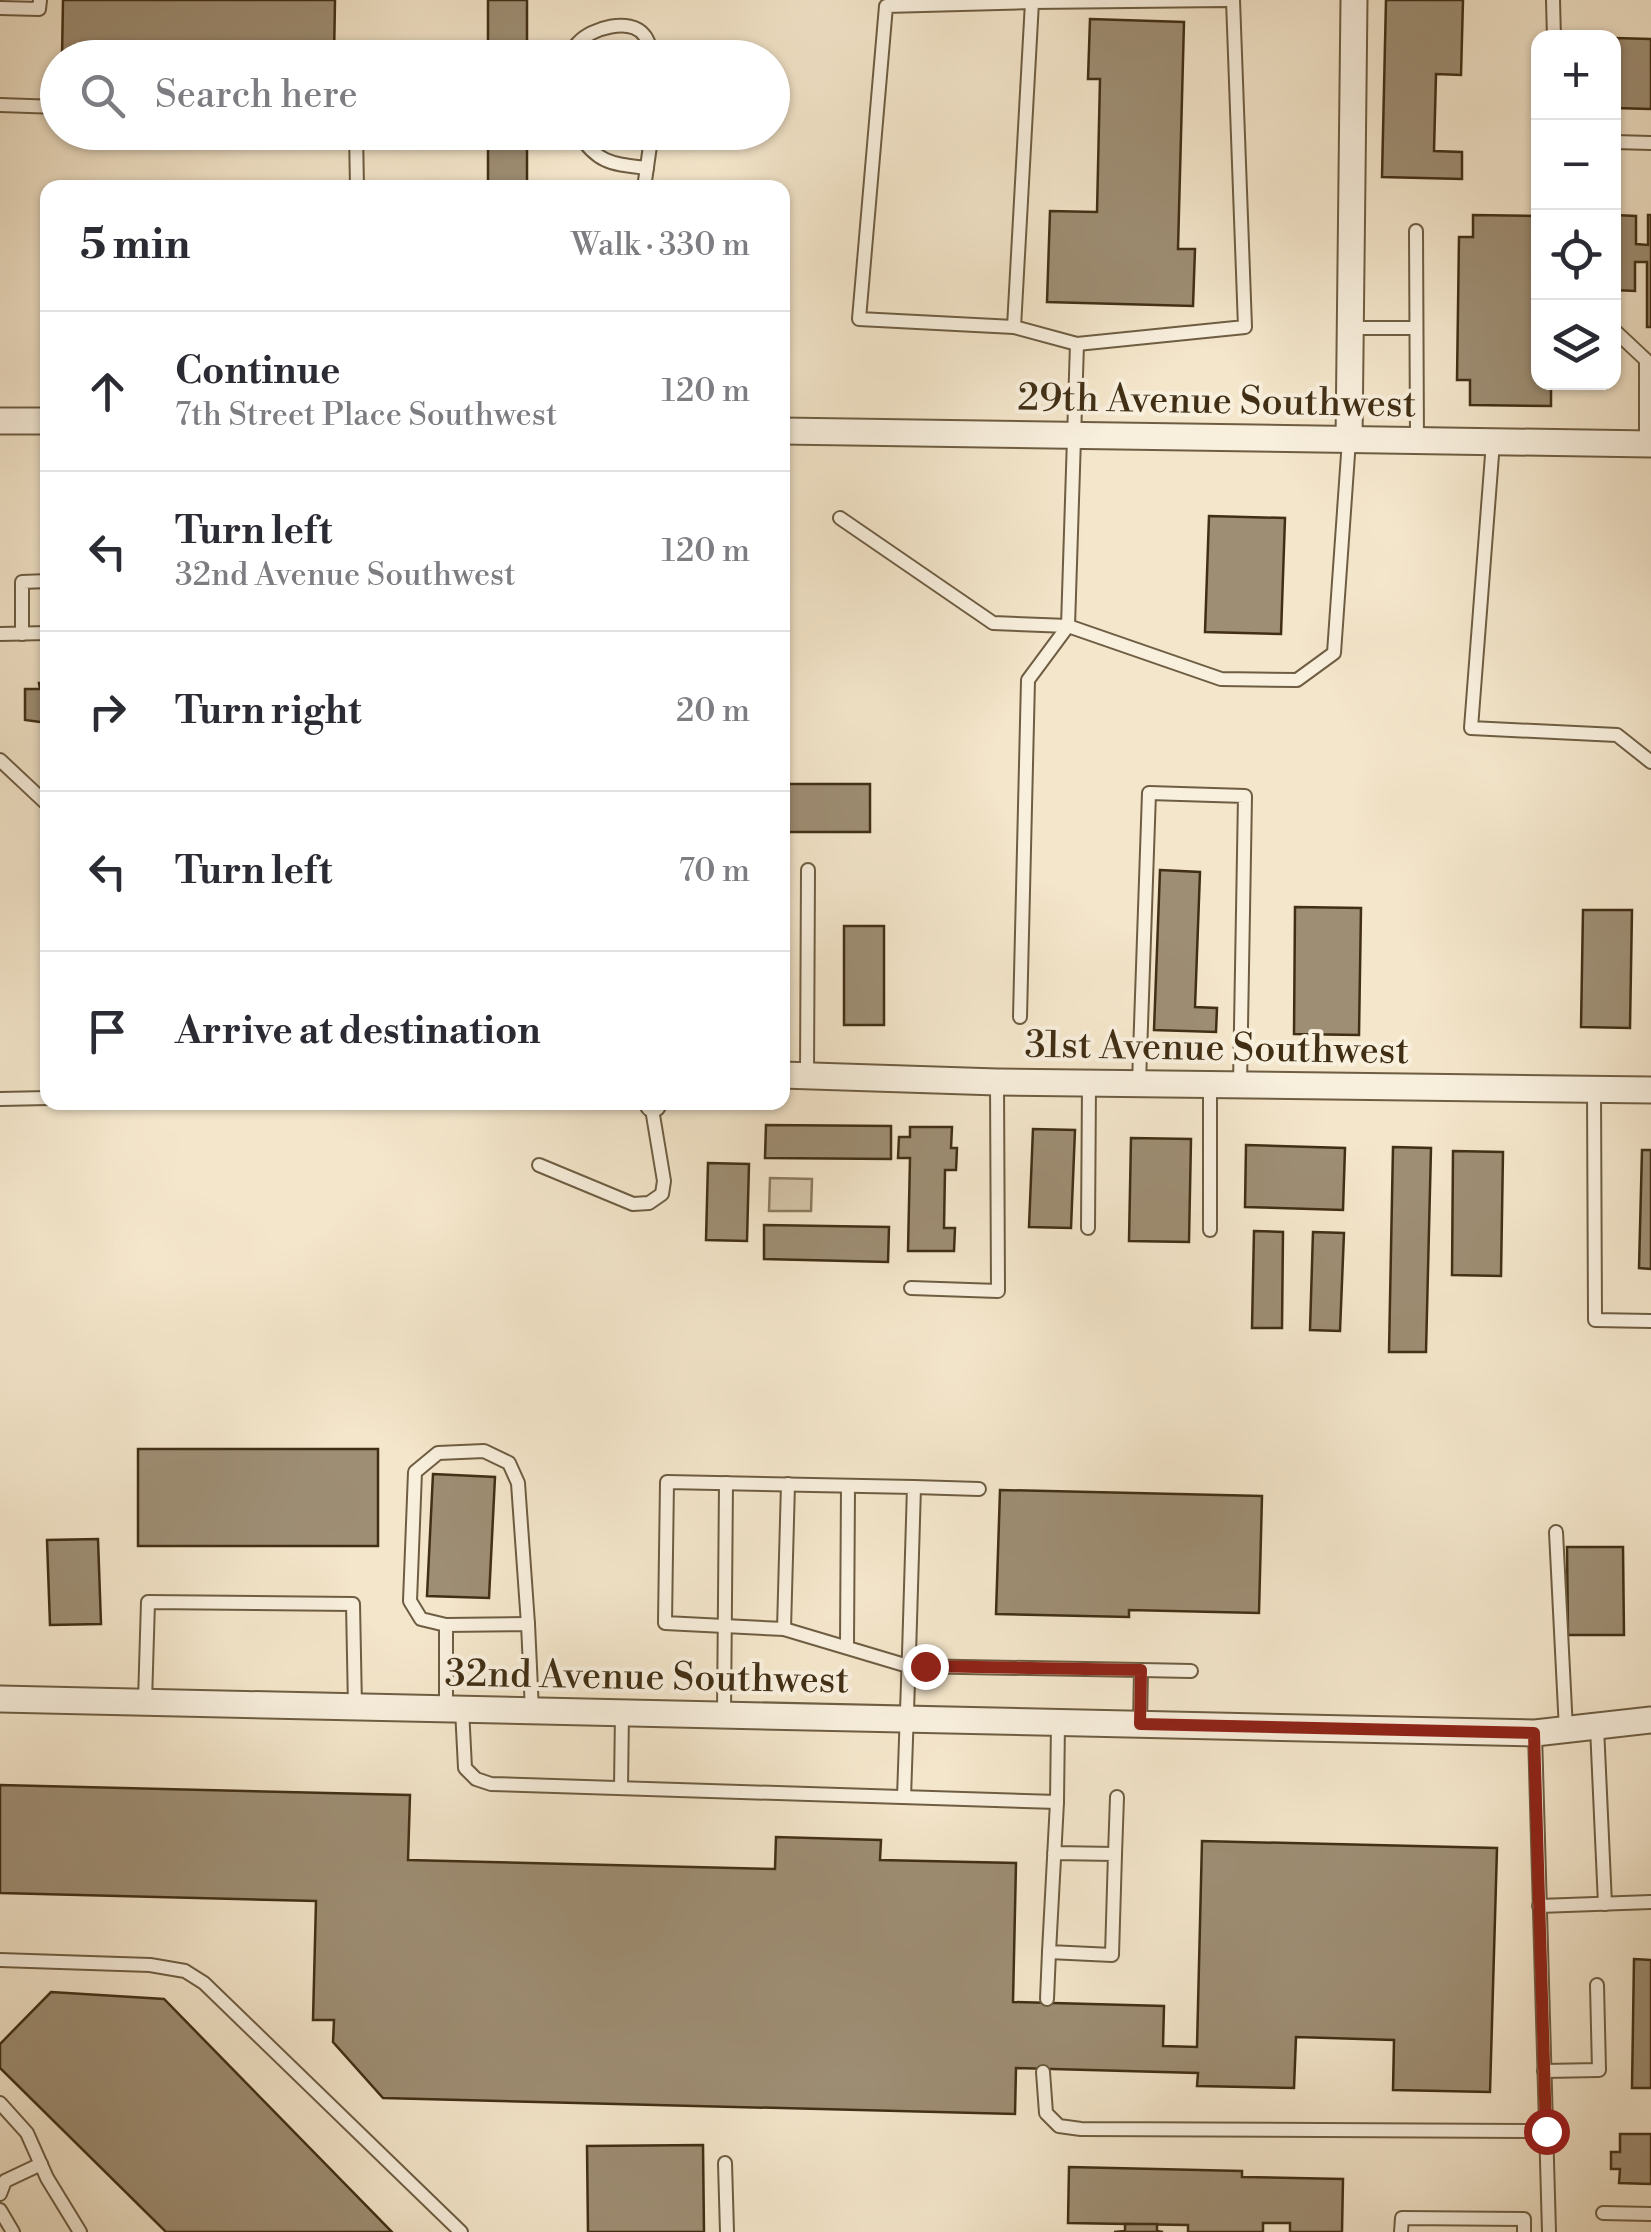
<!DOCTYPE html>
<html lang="en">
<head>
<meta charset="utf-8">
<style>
  :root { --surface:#fff; --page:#f7f7f7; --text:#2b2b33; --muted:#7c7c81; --line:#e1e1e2 }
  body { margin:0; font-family:"Libre Bodoni",serif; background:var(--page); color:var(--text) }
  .controls { position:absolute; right:30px; top:30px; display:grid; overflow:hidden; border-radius:20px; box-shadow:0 2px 8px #0004 }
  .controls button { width:90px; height:90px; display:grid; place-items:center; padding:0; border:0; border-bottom:2px solid var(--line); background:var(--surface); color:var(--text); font:50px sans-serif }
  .stop { position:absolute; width:30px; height:30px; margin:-22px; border:8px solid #8f2418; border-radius:50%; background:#fff }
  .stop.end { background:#8f2418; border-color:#fff; box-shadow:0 2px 10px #0008 }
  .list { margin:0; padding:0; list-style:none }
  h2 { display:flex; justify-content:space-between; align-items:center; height:130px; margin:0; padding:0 40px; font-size:42px }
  h2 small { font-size:32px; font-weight:400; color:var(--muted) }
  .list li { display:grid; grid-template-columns:65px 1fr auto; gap:30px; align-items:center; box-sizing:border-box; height:160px; padding:0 40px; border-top:2px solid var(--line) }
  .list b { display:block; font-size:38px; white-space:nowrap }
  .list p { margin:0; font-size:32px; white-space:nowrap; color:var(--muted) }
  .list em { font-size:32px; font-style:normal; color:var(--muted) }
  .icon { flex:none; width:55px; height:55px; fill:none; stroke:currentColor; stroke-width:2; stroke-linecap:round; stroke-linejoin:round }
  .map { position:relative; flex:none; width:1651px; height:2232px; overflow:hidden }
  .search { position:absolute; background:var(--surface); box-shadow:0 2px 8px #0004; left:40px; top:40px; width:750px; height:110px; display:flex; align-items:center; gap:25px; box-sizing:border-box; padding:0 35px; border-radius:55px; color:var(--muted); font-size:38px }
  .panel { position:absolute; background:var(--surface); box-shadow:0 2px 8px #0004; left:40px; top:180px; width:750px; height:930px; border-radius:20px }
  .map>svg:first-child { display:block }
  .green { fill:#d6c7ac; stroke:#8c7b60; stroke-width:2.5 }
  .building { fill:#9e8e74; stroke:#412f15; stroke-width:2.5 }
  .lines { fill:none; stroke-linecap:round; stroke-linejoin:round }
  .service-casing { stroke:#6e5d42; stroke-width:16 }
  .minor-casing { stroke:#6e5d42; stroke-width:29 }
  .service { stroke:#f8efdd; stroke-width:12 }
  .minor { stroke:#f8efdd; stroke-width:25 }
  .route { stroke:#8f2418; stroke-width:12 }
  .labels { text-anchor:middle; stroke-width:8; stroke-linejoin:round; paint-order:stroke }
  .street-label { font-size:38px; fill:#412f15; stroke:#f8efdd }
</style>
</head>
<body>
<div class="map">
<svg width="1651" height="2232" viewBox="0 0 1651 2232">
  <rect width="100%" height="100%" fill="#f4e6cb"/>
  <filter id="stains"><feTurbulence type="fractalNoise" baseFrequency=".002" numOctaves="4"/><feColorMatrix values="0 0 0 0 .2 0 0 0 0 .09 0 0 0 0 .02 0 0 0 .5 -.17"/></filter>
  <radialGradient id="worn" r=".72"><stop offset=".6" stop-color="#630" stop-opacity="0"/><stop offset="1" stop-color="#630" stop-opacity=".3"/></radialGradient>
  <polygon class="green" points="770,1178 812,1179 811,1211 769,1211"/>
  <g class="building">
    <polygon points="63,0 335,0 334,58 62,58"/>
    <rect x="488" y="0" width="39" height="58"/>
    <polygon points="1386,0 1463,0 1461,75 1436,74 1434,151 1462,152 1462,179 1382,177"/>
    <polygon points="1090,19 1184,22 1178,249 1195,249 1193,306 1047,302 1050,211 1097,212 1100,79 1088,79"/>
    <polygon points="1614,38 1651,39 1651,109 1614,108"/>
    <rect x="488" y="132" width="39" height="56"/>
    <polygon points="1473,215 1538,216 1538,382 1551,382 1551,406 1470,405 1470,380 1457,380 1459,237 1473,237"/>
    <polygon points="1614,215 1636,216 1636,244 1648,245 1648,215 1651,215 1651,327 1647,327 1647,262 1635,262 1635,291 1614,290"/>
    <polygon points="1209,516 1285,518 1281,634 1205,632"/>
    <polygon points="39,683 48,683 48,723 25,720 25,689 40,689"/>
    <rect x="782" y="784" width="88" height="48"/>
    <polygon points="782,860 786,860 782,987"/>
    <polygon points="1160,870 1200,872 1195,1007 1217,1008 1216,1032 1154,1030"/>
    <polygon points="1295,907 1361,908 1359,1035 1294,1034"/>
    <polygon points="1583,910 1632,910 1630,1028 1581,1027"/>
    <rect x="844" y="926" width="40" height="99"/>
    <polygon points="766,1125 891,1126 891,1159 765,1158"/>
    <polygon points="910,1127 952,1127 951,1148 957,1148 956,1170 945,1170 944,1228 955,1228 954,1251 908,1251 910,1158 898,1158 899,1137 910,1137"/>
    <polygon points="1033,1129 1075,1130 1071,1228 1029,1227"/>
    <polygon points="1131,1138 1191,1139 1189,1242 1129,1241"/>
    <polygon points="1246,1145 1345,1148 1343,1210 1245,1207"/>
    <polygon points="1393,1147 1431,1148 1426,1352 1389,1352"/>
    <polygon points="1642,1150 1651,1150 1651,1269 1639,1268"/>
    <polygon points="1453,1151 1503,1152 1501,1276 1452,1275"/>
    <polygon points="708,1163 749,1164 747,1241 706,1240"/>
    <polygon points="764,1225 889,1227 888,1262 764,1259"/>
    <polygon points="1254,1231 1283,1232 1282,1328 1252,1328"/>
    <polygon points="1313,1232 1344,1233 1340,1331 1310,1330"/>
    <rect x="138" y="1449" width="240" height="97"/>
    <polygon points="433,1474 495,1477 489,1598 427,1596"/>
    <polygon points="1000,1490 1262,1496 1259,1613 1129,1610 1129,1617 996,1614"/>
    <polygon points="98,1539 101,1624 50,1625 47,1540"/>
    <polygon points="1567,1547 1623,1547 1624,1635 1568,1635"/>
    <polygon points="0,1785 410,1795 408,1860 775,1869 776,1837 881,1840 880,1860 1016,1863 1013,2002 1164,2006 1163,2046 1197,2047 1202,1841 1497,1848 1490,2092 1393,2090 1394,2040 1296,2037 1294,2088 1197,2086 1198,2073 1016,2068 1015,2114 383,2098 333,2042 334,2020 313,2020 316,1901 0,1893"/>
    <polygon points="1634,1959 1651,1960 1651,2088 1632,2088"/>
    <polygon points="51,1992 164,1999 392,2232 166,2232 0,2068 0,2044"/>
    <polygon points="1620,2134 1651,2134 1651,2184 1619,2183 1620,2169 1611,2169 1611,2152 1620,2152"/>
    <polygon points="703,2145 704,2232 588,2232 587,2146"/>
    <polygon points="1069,2167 1242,2171 1242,2177 1343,2179 1342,2232 1290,2232 1290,2223 1263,2223 1263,2232 1188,2232 1188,2225 1068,2223"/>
    <polygon points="1125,2224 1157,2224 1157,2231 1163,2232 1114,2232 1125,2231"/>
  </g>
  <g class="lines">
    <defs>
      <g id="service">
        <polyline points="1226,0 1032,2 1014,327 1077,344 1245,327 1233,0"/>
        <polyline points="1553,0 1554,38"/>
        <polyline points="0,8 39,9 40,0"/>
        <path d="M571,58c1,-4 4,-13 7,-15 13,-15 52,-26 66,-8 5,5 7,16 10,23"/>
        <polyline points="0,105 58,107"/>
        <polyline points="356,132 357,188"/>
        <path d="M577,132c21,32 35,32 70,36"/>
        <polyline points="1614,142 1651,143"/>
        <polyline points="644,188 652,132"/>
        <polyline points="1416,231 1417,441"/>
        <polyline points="1014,327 859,319 886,6 1032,2"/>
        <polyline points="1350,328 1416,328"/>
        <polyline points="1614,330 1646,360 1646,444"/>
        <polyline points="1493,442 1471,728 1617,735 1651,762"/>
        <polyline points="840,518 993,623 1068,626 1221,679 1297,680 1334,653 1349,440"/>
        <polyline points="0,634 48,633"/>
        <polyline points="22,634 22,582 48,581"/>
        <polyline points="0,760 48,805"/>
        <polyline points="1020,1017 1028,680 1068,626 1077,344"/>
        <polyline points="807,1076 808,870"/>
        <polyline points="1139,1083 1149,793 1245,796 1240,1084"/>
        <polyline points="1210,1083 1210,1230"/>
        <polyline points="1594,1090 1595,1320 1651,1321"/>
        <polyline points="0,1099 48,1098"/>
        <polyline points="539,1165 633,1204 649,1203 662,1194 664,1181 651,1103"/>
        <polyline points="1088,1228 1089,1084"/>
        <polyline points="911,1288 998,1291 997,1082"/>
        <polyline points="914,1487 979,1489"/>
        <polyline points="1556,1532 1566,1730"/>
        <polyline points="446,1625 421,1619 410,1601 415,1472 438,1453 484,1451 509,1463 518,1483 528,1624"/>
        <polyline points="784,1629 788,1484"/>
        <polyline points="847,1645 848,1486"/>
        <polyline points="1141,1670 1191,1671"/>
        <polyline points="145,1701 148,1602 353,1604 355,1707"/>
        <polyline points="446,1708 446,1625 528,1624 532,1711"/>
        <polyline points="462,1709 465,1768 476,1779 491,1784 1057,1802 1058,1722"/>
        <polyline points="724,1715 726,1483"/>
        <polyline points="1597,1727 1605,1904"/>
        <polyline points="1535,1733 1549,2232"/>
        <polyline points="621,1788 622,1712"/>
        <path d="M904,1797c4,-103 7,-207 10,-310l-247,-5 -2,141 119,6 124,37 233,4 -1,54"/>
        <polyline points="1054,1853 1115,1854 1112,1955 1049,1952 1057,1802"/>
        <polyline points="1115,1854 1117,1797"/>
        <polyline points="1539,1906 1651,1902"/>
        <polyline points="0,1960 150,1965 185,1971 204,1983 461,2232"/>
        <polyline points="1047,1999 1049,1952"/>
        <polyline points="1544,2071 1599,2070 1597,1985"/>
        <polyline points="1043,2072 1046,2113 1059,2126 1081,2129 1546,2131"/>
        <polyline points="0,2103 27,2133 47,2178 80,2232"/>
        <polyline points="725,2163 727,2232"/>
        <polyline points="0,2194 5,2181 41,2164"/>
        <polyline points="0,2210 13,2232"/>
        <polyline points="1603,2213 1651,2214"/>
        <polyline points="1401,2232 1402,2218 1524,2219 1524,2232"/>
      </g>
      <g id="minor">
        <polyline points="0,421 48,421"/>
        <polyline points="782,431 1651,444"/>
        <polyline points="1349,440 1354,0"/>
        <polyline points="782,1075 997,1082 1651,1090"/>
        <polyline points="653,1104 654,1102"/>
        <polyline points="0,1699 1535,1733 1651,1720"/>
      </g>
    </defs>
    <use href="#service" class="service-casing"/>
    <use href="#minor" class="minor-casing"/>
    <use href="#service" class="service"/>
    <use href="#minor" class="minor"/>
  </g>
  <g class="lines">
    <polyline class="route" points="925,1666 1141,1670 1140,1724 1534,1733 1546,2131"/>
  </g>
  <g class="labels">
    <g class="street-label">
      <text transform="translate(1217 400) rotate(1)" y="13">29th Avenue Southwest</text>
      <text transform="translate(1217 1047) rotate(1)" y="13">31st Avenue Southwest</text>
      <text transform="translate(647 1676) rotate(1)" y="13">32nd Avenue Southwest</text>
    </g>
  </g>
  <rect width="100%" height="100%" filter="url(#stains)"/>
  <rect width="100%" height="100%" fill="url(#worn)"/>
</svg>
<div class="controls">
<button>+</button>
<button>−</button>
<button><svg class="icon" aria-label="locate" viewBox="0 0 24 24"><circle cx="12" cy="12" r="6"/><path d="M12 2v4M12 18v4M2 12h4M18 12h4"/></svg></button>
<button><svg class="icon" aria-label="layers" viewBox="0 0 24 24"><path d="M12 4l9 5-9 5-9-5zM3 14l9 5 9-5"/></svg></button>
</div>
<div class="stop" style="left:1546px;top:2131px"></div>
<div class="stop end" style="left:925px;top:1666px"></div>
<div class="search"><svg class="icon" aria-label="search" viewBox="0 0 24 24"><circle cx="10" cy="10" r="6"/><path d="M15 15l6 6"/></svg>Search here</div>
<section class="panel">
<h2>5 min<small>Walk · 330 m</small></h2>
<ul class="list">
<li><svg class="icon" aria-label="ahead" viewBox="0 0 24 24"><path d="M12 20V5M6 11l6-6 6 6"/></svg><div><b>Continue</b><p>7th Street Place Southwest</p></div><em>120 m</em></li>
<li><svg class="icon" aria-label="left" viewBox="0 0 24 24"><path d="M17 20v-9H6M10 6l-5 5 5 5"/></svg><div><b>Turn left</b><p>32nd Avenue Southwest</p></div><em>120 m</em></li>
<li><svg class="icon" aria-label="right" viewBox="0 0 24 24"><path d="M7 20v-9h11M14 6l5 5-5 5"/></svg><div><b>Turn right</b></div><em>20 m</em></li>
<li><svg class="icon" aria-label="left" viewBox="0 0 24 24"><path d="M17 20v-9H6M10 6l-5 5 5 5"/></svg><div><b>Turn left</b></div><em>70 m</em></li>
<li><svg class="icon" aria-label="arrive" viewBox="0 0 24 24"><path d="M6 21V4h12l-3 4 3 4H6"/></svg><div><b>Arrive at destination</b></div></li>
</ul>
</section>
</div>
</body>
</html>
